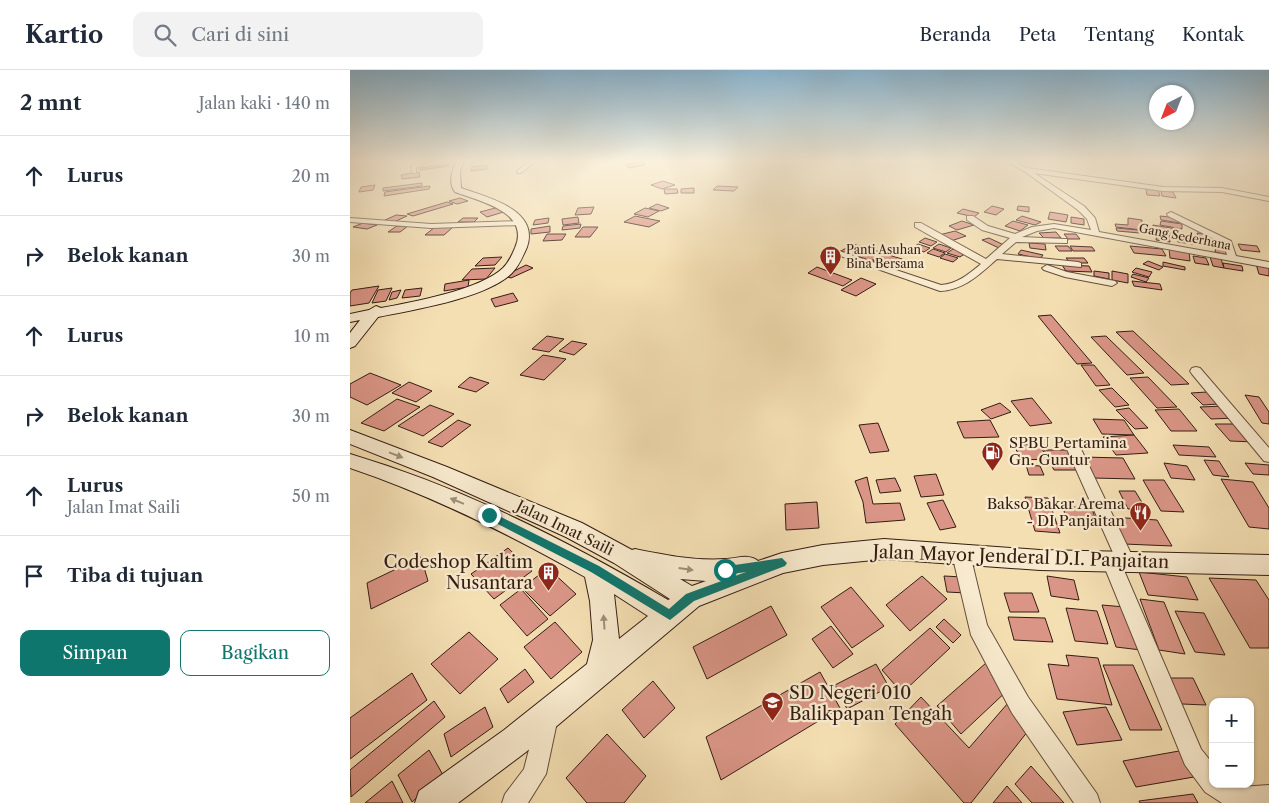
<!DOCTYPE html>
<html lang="id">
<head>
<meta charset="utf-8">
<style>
  :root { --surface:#fff; --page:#f2f2f3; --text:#1f2937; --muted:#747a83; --line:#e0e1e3; --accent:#0f766e }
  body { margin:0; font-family:"Libre Caslon Text",serif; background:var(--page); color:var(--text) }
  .controls { position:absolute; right:15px; bottom:15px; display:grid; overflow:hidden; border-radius:10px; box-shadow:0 1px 4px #0004 }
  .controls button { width:45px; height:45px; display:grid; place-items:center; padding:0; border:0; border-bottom:1px solid var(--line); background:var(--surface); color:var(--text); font:25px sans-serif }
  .compass { position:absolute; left:799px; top:15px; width:45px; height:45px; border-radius:50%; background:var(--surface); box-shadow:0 1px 4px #0004; rotate:222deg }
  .stop { position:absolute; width:15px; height:15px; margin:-11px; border:4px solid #0f766e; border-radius:50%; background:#fff }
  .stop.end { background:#0f766e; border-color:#fff; box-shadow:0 1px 5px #0008 }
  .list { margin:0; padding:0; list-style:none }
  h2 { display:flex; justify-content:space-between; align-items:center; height:65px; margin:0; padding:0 20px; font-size:21px }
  h2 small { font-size:16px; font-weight:400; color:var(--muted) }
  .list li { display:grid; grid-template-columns:32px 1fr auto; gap:15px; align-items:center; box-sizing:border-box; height:80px; padding:0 20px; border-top:1px solid var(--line) }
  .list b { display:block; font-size:19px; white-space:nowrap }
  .list p { margin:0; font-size:16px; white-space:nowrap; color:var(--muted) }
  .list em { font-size:16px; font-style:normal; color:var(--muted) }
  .actions { display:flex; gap:10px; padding:15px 20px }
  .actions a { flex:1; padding:11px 0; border:1px solid var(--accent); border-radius:10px; text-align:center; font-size:18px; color:var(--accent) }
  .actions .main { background:var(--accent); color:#fff }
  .icon { flex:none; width:28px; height:28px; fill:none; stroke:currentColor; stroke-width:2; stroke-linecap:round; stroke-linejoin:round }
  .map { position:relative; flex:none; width:919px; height:733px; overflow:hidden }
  header { display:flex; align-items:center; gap:30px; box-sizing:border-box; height:70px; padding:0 25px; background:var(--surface); border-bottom:1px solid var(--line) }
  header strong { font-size:24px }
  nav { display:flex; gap:28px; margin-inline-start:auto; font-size:18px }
  .search { width:350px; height:45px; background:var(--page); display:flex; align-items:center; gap:12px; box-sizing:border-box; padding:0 18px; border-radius:10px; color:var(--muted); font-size:19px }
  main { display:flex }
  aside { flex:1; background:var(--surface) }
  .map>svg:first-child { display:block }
  .building { fill:#da9586; stroke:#341d13 }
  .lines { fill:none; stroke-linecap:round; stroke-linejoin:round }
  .street-casing { stroke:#644e3b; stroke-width:2 }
  .secondary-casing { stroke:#341d13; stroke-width:2 }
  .street { fill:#f8eace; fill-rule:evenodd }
  .secondary { fill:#f8eace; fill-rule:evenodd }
  .oneway { fill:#a08e7a }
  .route { fill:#0f766e }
  .labels { text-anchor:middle; stroke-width:4.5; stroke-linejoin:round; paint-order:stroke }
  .far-street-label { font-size:12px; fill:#341d13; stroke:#f8eace }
  .far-poi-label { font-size:12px; fill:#341d13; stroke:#f8eace; text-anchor:start }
  .poi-label { font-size:15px; fill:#341d13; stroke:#f8eace; text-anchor:start }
  .street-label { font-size:15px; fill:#341d13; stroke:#f8eace }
  .near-street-label { font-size:18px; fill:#341d13; stroke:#f8eace }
  .near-poi-label { font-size:18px; fill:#341d13; stroke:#f8eace; text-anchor:end }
</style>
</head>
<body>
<header>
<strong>Kartio</strong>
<div class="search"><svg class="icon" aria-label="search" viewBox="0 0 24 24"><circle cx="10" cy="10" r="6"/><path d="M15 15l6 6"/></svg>Cari di sini</div>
<nav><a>Beranda</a><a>Peta</a><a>Tentang</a><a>Kontak</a></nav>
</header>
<main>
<aside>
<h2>2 mnt<small>Jalan kaki · 140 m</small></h2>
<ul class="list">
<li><svg class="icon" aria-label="ahead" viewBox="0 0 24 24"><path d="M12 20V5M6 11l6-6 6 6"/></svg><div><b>Lurus</b></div><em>20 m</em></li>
<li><svg class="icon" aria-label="right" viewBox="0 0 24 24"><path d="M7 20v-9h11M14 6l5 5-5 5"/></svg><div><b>Belok kanan</b></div><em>30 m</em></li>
<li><svg class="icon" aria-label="ahead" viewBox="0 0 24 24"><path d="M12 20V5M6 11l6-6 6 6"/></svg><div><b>Lurus</b></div><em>10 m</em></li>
<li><svg class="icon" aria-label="right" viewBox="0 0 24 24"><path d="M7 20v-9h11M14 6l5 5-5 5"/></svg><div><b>Belok kanan</b></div><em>30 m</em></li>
<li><svg class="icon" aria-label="ahead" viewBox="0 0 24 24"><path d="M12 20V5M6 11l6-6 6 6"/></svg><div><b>Lurus</b><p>Jalan Imat Saili</p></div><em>50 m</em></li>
<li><svg class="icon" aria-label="arrive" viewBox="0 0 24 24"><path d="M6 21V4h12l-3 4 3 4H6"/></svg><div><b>Tiba di tujuan</b></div></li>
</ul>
<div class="actions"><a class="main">Simpan</a><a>Bagikan</a></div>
</aside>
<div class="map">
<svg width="919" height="733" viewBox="0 0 919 733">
  <rect width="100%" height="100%" fill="#f4dfb3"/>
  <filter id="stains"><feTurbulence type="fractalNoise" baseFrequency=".004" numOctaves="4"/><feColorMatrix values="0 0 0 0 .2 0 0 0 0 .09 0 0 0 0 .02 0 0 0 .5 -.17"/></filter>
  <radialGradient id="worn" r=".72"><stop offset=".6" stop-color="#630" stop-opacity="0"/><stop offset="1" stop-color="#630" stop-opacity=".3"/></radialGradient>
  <g class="building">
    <polygon points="292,92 295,95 279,98 275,95"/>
    <polygon points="98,94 99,96 70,100 70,98"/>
    <polygon points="137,95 137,99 121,101 122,97"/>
    <polygon points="69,102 70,107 52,109 51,105"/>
    <polygon points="313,111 325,115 312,119 301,115"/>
    <polygon points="72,113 72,116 33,121 33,118"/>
    <polygon points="25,115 23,120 9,122 11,117"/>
    <polygon points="80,116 79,119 34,126 35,122"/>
    <polygon points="367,116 388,117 384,121 363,120"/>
    <polygon points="344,118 344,123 331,123 331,119"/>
    <polygon points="314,119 327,119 328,123 315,124"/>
    <polygon points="796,119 808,120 810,126 797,125"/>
    <polygon points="811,121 823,122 826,128 812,126"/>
    <polygon points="110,128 118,131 107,134 99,131"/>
    <polygon points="97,132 103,134 63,146 57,144"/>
    <polygon points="307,134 319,138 311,141 299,138"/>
    <polygon points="642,136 654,139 646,145 634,142"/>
    <polygon points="668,136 679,137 679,142 667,140"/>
    <polygon points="149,137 157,141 137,147 130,142"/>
    <polygon points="244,137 241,144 225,145 228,138"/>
    <polygon points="295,138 309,141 298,147 284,144"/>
    <polygon points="613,139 629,143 624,147 607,143"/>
    <polygon points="700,142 718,145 716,152 698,149"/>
    <polygon points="46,145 57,146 44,152 33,151"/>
    <polygon points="285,146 310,151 299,157 274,152"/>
    <polygon points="672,146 691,152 685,155 666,150"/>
    <polygon points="810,146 829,148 830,153 811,150"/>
    <polygon points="228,147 229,153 213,155 212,149"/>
    <polygon points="721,147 734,149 734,155 721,153"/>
    <polygon points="113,148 128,148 124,152 108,152"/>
    <polygon points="199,148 198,153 183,155 185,150"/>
    <polygon points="778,148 792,150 792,160 766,157 765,154 778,155"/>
    <polygon points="612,151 624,155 607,160 599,156"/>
    <polygon points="663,151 678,155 670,161 655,156"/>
    <polygon points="811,151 832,154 832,159 810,155"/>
    <polygon points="13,153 27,155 17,159 3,157"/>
    <polygon points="231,154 230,158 212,160 213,156"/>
    <polygon points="803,155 827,159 826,167 801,162"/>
    <polygon points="47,156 58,156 50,162 38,162"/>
    <polygon points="200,156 200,162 181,164 181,159"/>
    <polygon points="85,157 103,157 94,165 75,165"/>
    <polygon points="233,157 248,157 240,167 225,167"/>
    <polygon points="766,158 788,160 790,163 767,161"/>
    <polygon points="605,161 616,166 601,171 589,165"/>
    <polygon points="706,162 711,168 694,168 689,163"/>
    <polygon points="847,163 859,164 861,171 849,169"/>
    <polygon points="197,164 216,164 212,170 193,171"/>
    <polygon points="714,164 726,164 730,169 718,169"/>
    <polygon points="807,164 820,167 820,172 806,170"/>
    <polygon points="827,164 842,166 843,174 828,172"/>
    <polygon points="575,168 587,172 581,176 569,172"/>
    <polygon points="639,168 656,176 649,178 632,170"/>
    <polygon points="679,173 695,174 696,180 680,178"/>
    <polygon points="503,174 513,177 500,184 491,181"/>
    <polygon points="568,174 580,178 574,182 562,178"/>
    <polygon points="589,174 601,178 596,182 583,178"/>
    <polygon points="888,174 907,176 910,182 891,180"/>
    <polygon points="705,176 718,176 722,181 709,181"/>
    <polygon points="720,176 742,177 745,181 723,181"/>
    <polygon points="780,176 812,179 816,186 784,183"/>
    <polygon points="515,177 533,183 521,191 502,184"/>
    <polygon points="866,177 878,179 877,185 865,182"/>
    <polygon points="819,178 839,181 840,191 820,188"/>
    <polygon points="583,179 595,183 589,187 577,183"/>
    <polygon points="603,179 616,183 610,187 597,183"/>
    <polygon points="671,180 693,185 690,189 668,184"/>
    <polygon points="536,184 558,191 546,199 523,191"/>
    <polygon points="595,184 608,188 603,192 590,188"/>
    <polygon points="843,186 856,188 859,195 845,193"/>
    <polygon points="152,187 145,195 125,196 133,188"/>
    <polygon points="860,187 871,189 874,198 863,196"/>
    <polygon points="716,188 734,188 738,193 720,193"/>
    <polygon points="798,191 813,197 809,200 793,194"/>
    <polygon points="813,192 835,197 835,200 813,196"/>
    <polygon points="873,193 892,196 893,201 874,198"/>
    <polygon points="906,194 919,197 919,206 909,204"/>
    <polygon points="176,195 183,198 161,208 154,206"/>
    <polygon points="712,195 739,196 742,202 716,201"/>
    <polygon points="467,197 502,210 493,216 458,203"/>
    <polygon points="145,198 136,209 112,210 122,199"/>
    <polygon points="786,198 802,202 799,207 782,202"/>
    <polygon points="744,201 759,203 759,209 744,206"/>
    <polygon points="762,201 778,204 778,213 762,210"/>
    <polygon points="783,204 799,208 796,212 781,207"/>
    <polygon points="511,208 526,214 506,226 491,220"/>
    <polygon points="119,210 118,217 94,221 95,214"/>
    <polygon points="782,211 810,214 812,220 784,216"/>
    <polygon points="29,216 19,233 0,236 0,223 2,220"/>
    <polygon points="42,218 36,231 22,233 28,220"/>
    <polygon points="72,218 70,226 52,228 55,220"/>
    <polygon points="51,220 47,228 39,230 42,222"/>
    <polygon points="163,223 168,231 145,237 141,229"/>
    <polygon points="701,245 742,293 727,294 688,246"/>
    <polygon points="783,261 839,314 821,315 766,262"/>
    <polygon points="197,266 214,269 199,282 182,279"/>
    <polygon points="756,266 794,303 777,305 741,267"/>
    <polygon points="222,271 237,274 224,285 209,281"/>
    <polygon points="193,285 216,289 194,310 170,305"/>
    <polygon points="731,295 744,295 760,315 746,316"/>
    <polygon points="20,303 51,315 17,335 0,327 0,314"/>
    <polygon points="120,307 139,313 126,322 108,317"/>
    <polygon points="798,307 827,337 807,338 780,308"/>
    <polygon points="59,312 82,321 66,332 42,323"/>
    <polygon points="762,318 779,335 765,337 749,320"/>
    <polygon points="857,322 869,334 853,335 841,323"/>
    <polygon points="895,325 909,327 919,342 919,354 912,353"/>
    <polygon points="682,328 702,353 680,356 661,331"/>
    <polygon points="47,329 70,337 34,361 11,353"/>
    <polygon points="650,333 661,342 641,349 631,340"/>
    <polygon points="80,335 104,344 73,366 48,356"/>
    <polygon points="874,336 886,348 861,349 850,337"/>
    <polygon points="779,338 798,358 785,359 766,340"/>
    <polygon points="829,339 847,361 821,361 805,340"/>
    <polygon points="743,349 774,350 784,365 752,364"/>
    <polygon points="108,350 121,355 92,377 78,372"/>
    <polygon points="640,350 649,367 614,368 607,352"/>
    <polygon points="528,353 539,381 520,383 509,355"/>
    <polygon points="865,354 888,354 904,372 880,371"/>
    <polygon points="784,365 798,383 766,385 753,367"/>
    <polygon points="689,374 698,389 671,390 664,375"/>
    <polygon points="823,375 859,377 866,387 829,385"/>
    <polygon points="694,380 718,380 729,400 704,400"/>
    <polygon points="733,387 773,388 785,409 743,408"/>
    <polygon points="854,390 869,391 879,407 863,405"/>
    <polygon points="814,393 837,396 845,410 821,408"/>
    <polygon points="895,393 919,395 919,405 903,404"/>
    <polygon points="676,395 690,396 694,405 679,405"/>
    <polygon points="586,404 594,425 571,427 564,406"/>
    <polygon points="517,407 523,434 550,433 555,450 516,453 513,432 505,411"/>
    <polygon points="545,408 551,421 530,423 526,410"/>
    <polygon points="871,409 903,412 919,438 919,459 899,457"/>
    <polygon points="793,410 814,410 834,442 811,441"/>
    <polygon points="769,421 785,421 796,439 778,439"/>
    <polygon points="675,427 698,428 710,463 685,461"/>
    <polygon points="593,430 606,457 590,460 577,433"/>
    <polygon points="467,432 469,458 436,460 435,434"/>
    <polygon points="713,436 742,439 747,453 716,450"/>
    <polygon points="761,447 807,450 822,476 774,474"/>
    <polygon points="158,478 182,501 144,529 121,504"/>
    <polygon points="71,487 78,511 21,539 17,513"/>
    <polygon points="198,498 226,524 200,546 172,518"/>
    <polygon points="789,502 837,507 848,530 798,525"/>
    <polygon points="572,506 597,529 560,561 536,535"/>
    <polygon points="594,506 613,507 616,523 597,522"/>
    <polygon points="697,506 724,510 729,530 701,526"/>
    <polygon points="859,508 906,510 919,530 919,578 900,578"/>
    <polygon points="501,517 534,556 502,578 471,537"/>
    <polygon points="171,519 198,549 177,566 150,535"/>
    <polygon points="654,523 682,523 689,542 660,542"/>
    <polygon points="790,529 814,532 835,584 809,580"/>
    <polygon points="752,535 775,537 791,580 766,577"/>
    <polygon points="421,536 437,565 357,609 343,577"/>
    <polygon points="716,538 747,541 758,574 725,571"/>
    <polygon points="825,541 854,543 875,585 845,582"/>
    <polygon points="658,547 695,548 703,572 664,570"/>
    <polygon points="594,549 611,565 603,573 586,557"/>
    <polygon points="205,552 232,582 201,609 174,577"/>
    <polygon points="481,556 503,584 483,598 462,569"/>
    <polygon points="580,558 600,578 552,623 532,600"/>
    <polygon points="119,562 148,589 110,624 81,594"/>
    <polygon points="716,585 748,588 762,635 707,629 698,594 719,596"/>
    <polygon points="636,593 660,618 611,664 587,636"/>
    <polygon points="526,594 539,617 497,639 485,615"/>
    <polygon points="753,595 783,595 812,660 780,660"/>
    <polygon points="175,599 184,612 158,633 150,619"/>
    <polygon points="470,602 490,638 371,710 356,667"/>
    <polygon points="62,603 77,630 0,689 0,648"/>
    <polygon points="819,608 843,608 856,635 832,634"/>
    <polygon points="303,611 325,638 294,668 272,640"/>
    <polygon points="571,627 619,678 658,633 682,656 621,733 614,733 545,654"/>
    <polygon points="84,631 95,647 1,727 0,700"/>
    <polygon points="135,637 143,657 101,687 94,664"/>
    <polygon points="756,637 772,670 727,675 713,642"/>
    <polygon points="257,664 296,706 274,733 237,733 216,708"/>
    <polygon points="79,680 93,705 62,732 48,705"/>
    <polygon points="829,681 844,707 786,717 773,691"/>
    <polygon points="681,696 714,733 682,733 665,714"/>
    <polygon points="42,711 53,733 15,733"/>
    <polygon points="657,716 672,733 643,733"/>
    <polygon points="843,724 848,733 790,733 789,731"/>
  </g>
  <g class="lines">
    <defs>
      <g id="street">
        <polygon points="71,91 79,91 66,98 66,103 62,103 61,96"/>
        <polygon points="179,91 186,91 171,103 167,103 167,101"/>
        <path d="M655,91h7l15,7 136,19 59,1 47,9v4l-47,-9 -59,-1 -129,-18 50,33 11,12 4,14 128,23 -3,-11 -56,-28 -1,-2 4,-2 60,29 5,15 33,6v6l-215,-40 -17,3 -15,6 42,2h3v4l-51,-1 -14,12 76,8 3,1v4l-84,-8c-17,15 -33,31 -57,32l-108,-38 7,-2 102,34c16,-1 28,-11 40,-21l-66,-37v-4h6l65,36 24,-21 -28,-8 -15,-10v-4h6l15,10 27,8 17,-7 22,-3 37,6 -4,-11 -9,-9 -54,-39z"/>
        <polygon points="0,148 81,154 170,151 174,153 170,155 81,158 0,152"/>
        <polygon points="697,195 717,202 765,211 767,213 762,216 715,207 694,200 692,198"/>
        <polygon points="846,297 850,298 919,378 919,392 914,391 842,304 840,301 842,298"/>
        <polygon points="723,372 728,373 730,377 785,492 782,497 773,498 851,679 863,694 863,714 886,714 890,717 919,715 919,733 872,733 855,722 835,695 752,491 755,486 764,485 716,377 718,373"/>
        <polygon points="611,477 617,479 620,484 637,555 678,627 747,724 750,733 724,733 662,643 621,565 602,484 605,479"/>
        <polygon points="196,641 204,644 207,652 196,704 178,733 152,733 155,724 174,699 188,644"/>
      </g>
      <g id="secondary">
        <path d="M106,91h8l-4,10 1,17c25,9 79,21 66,59 -4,9 -8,19 -15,26 -25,25 -100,37 -134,44l-23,29 -5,2v-15l10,-13 -10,2v-8l19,-4 7,-4 5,2c32,-6 99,-18 122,-40 6,-6 9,-13 12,-20 16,-36 -36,-47 -60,-56 -7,-9 -3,-21 1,-31z"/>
        <path d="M0,360l97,37 135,56 50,27 3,-1c30,6 59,12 90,10 11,0 24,-6 33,2l24,-8 41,-8 61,-6 156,11 229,5v20l-229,-5 -156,-11 -61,6 -40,8 -84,33 -173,146 -68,51h-43l4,-12 85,-61 83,-66 6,-24 -3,-39 -5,-24c-76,-43 -152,-81 -235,-109v-14c114,34 216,86 318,146l2,-1 -56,-36 -48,-26 -133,-60 -83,-33zM330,509l26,2 -14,5zM264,524l34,22 -29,23z"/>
      </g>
    </defs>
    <use href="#street" class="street-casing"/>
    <use href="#secondary" class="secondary-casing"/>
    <use href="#street" class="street"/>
    <use href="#secondary" class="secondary"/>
  </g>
  <defs><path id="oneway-solid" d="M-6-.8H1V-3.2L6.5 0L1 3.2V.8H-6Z" transform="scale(1.25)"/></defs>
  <g class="oneway">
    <use href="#oneway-solid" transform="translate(46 385) rotate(21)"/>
    <use href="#oneway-solid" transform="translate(107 431) rotate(-158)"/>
    <use href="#oneway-solid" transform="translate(336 499) rotate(8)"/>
    <use href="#oneway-solid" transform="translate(254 552) rotate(-94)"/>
  </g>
  <linearGradient id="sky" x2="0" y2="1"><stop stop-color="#8ab7d4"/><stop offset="0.47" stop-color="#faf1dd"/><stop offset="1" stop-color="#faf1dd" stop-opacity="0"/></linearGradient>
  <rect width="919" height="194" fill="url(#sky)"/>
  <polygon class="route" points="139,441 249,496 319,539 336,524 396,502 375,505 371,503 370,500 371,497 432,488 437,493 435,496 344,531 320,550 241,502 136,448 136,442"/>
  <defs>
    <symbol id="building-pin" viewBox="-11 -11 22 30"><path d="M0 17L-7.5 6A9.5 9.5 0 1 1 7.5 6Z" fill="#8f2418" stroke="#f8eace"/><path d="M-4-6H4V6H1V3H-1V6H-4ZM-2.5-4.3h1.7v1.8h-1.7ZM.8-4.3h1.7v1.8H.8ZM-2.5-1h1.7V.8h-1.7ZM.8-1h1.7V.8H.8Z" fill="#fff"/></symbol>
    <symbol id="fuel-pin" viewBox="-11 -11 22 30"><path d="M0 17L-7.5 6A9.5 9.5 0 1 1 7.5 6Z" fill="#8f2418" stroke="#f8eace"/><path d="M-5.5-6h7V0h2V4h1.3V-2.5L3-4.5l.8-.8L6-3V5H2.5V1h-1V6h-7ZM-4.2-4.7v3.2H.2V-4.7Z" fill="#fff"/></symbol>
    <symbol id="restaurant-pin" viewBox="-11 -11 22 30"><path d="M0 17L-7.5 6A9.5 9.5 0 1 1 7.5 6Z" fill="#8f2418" stroke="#f8eace"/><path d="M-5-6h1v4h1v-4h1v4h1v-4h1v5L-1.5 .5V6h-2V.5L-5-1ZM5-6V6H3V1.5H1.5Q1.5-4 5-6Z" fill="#fff"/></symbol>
    <symbol id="school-pin" viewBox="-11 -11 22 30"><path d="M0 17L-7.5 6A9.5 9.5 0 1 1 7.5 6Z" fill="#8f2418" stroke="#f8eace"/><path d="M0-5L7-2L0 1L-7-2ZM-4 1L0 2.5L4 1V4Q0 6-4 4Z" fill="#fff"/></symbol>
  </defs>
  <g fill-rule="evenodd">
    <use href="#building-pin" x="468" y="174" width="25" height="34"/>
    <use href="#fuel-pin" x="630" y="370" width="25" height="34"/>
    <use href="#restaurant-pin" x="778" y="430" width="25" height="34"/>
    <use href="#building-pin" x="186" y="490" width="25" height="34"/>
    <use href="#school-pin" x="410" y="620" width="25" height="34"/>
  </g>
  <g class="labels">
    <g class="far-street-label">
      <text transform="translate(835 167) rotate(11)" y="4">Gang Sederhana</text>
    </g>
    <g class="far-poi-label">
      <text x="496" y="184">Panti Asuhan<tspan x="496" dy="14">Bina Bersama</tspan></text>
    </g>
    <g class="poi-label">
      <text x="659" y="378">SPBU Pertamina<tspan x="659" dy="17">Gn. Guntur</tspan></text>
      <text x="775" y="439" text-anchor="end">Bakso Bakar Arema<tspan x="775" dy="17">- DI Panjaitan</tspan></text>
    </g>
    <g class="street-label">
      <text transform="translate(215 458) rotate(26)" y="5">Jalan Imat Saili</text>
    </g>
    <g class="near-street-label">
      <text transform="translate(671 487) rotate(2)" y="6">Jalan Mayor Jenderal D.I. Panjaitan</text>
    </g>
    <g class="near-poi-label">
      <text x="183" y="498">Codeshop Kaltim<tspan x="183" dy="21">Nusantara</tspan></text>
      <text x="439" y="629" text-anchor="start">SD Negeri 010<tspan x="439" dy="21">Balikpapan Tengah</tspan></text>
    </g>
  </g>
  <rect width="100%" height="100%" filter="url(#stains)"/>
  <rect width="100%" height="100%" fill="url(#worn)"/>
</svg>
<div class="controls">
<button>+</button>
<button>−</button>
</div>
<svg class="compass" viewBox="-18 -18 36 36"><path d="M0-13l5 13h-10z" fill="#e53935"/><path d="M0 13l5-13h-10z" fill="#747a83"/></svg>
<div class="stop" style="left:375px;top:500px"></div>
<div class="stop end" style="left:139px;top:445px"></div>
</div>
</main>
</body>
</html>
